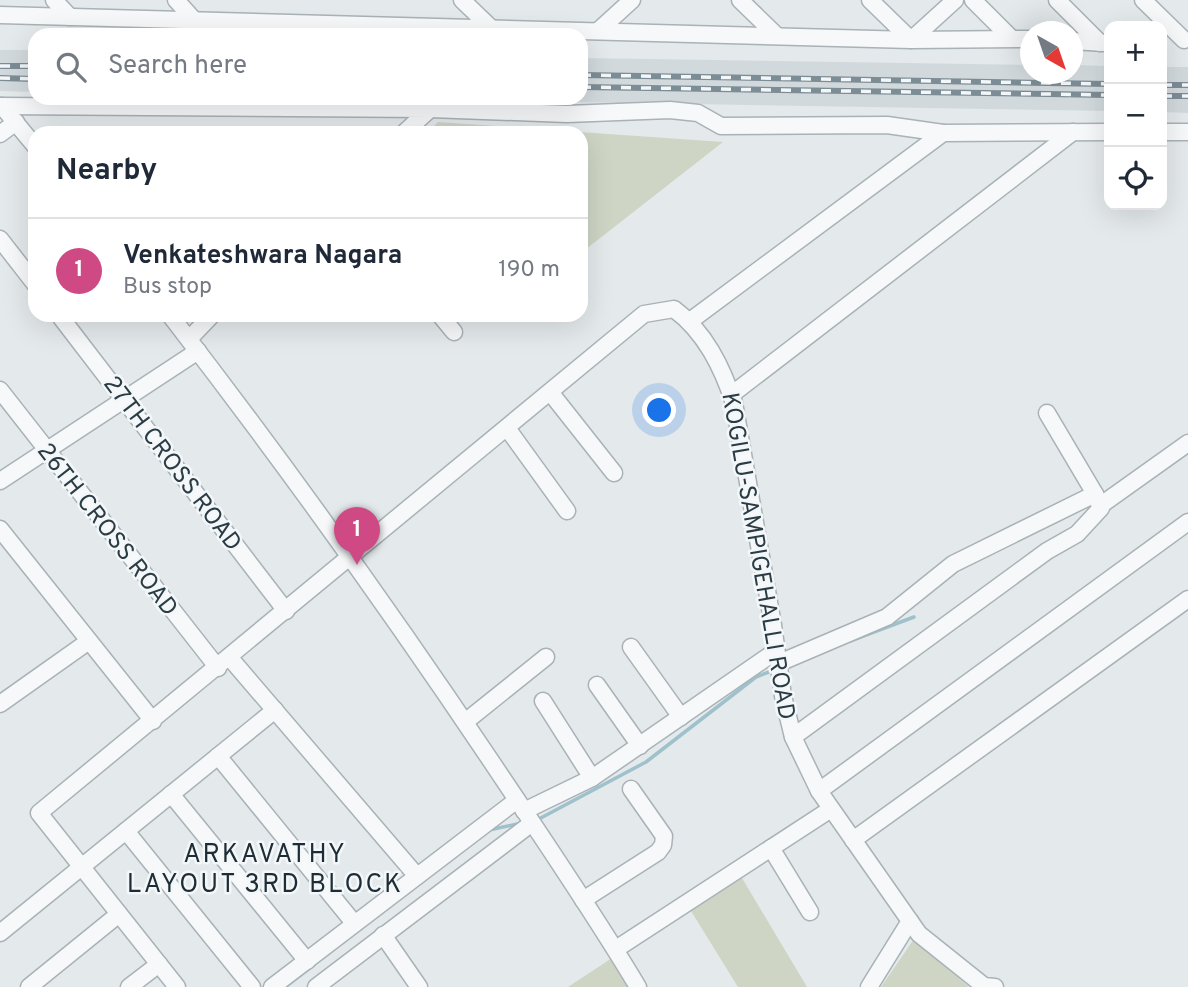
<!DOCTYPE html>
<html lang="en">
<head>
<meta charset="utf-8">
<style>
  :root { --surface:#fff; --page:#f6f6f7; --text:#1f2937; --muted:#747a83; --line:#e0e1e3; --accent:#cf4a85 }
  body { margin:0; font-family:Overpass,sans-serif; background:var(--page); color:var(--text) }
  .controls { position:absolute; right:21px; top:21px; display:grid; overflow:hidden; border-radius:14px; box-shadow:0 7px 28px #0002 }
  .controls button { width:63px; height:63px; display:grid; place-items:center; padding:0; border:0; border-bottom:2px solid var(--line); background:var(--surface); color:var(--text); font:35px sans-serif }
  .compass { position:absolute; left:1020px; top:21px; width:63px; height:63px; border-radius:50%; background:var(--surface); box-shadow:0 7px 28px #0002; rotate:140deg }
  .you { position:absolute; left:660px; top:411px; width:24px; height:24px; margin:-18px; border:5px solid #fff; border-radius:50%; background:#1a73e8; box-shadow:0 0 0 10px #1a73e833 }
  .badge { display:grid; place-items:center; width:46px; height:46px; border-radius:50%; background:var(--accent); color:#fff; font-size:23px; font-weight:700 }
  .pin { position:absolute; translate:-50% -58px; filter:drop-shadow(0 2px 4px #0008) }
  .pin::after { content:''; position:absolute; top:37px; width:24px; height:21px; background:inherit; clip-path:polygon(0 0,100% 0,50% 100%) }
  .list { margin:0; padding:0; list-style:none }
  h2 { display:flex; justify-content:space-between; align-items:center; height:91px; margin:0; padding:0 28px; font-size:30px }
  h2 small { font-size:23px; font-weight:400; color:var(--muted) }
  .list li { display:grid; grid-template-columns:46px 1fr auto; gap:21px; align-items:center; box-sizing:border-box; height:105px; padding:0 28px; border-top:2px solid var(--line) }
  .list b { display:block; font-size:26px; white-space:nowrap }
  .list p { margin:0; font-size:23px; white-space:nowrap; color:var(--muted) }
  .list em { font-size:23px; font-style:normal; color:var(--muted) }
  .icon { flex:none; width:38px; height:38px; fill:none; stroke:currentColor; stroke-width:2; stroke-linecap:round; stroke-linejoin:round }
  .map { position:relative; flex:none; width:1188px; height:987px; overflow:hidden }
  .search { position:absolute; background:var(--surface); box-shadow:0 7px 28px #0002; left:28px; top:28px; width:560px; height:77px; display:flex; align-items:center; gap:18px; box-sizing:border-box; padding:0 24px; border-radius:21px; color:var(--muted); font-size:26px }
  .panel { position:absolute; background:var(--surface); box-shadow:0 7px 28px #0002; left:28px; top:126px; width:560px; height:196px; border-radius:21px }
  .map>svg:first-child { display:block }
  .built { fill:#d2d9dd }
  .green { fill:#ced5c5 }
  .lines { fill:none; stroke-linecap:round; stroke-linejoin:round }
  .stream { stroke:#9fc1cb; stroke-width:3.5 }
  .minor-casing { stroke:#a9b2b6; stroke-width:19 }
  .minor { stroke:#f6f8fa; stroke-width:16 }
  .rail-casing { stroke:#7d8d95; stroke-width:6 }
  .rail { stroke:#f3f7f9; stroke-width:3.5; stroke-dasharray:10; stroke-linecap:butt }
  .labels { text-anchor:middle; stroke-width:5; stroke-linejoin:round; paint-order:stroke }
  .street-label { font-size:24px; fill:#2b3c44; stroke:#f3f7f9 }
  .neighbourhood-label { font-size:26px; letter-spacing:2px; fill:#1d2c35; stroke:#f3f7f9 }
</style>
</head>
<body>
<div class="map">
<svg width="1188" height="987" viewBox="0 0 1188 987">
  <rect width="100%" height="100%" fill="#e4e9ec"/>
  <g class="built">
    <polygon points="0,50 35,50 35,92 0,91"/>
    <polygon points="581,58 1030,65 1030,74 1072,74 1073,65 1109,66 1109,111 331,98 581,98"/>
    <polygon points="1162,67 1188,67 1188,113 1162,112"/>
  </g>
  <g class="green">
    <polygon points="438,122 723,142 581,253 581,133 427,133"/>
    <polygon points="742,878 807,987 738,987 691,911"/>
    <polygon points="914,939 969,987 881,987"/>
    <polygon points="612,958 628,987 568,987"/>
  </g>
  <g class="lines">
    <g class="stream">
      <polyline points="850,641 914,617"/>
      <polyline points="537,820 646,762 756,677 774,670"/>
      <polyline points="489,830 522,823"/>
      <polyline points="285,987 311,967"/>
    </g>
    <defs>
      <g id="minor">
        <polyline points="54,0 70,17"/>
        <polyline points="176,0 195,21"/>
        <polyline points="462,0 490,27"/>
        <polyline points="740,0 777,36"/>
        <polyline points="870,0 911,40 955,0"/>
        <polyline points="973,0 1011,38"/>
        <polyline points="1057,0 1100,43"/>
        <polyline points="1143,0 1184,40"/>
        <polyline points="0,15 911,40 1030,39"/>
        <polyline points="598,31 632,0"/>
        <polyline points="1072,41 1105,43"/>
        <polyline points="0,106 430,109 404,133"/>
        <polyline points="2,106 35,146"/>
        <polyline points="430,109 567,114 670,110 698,113 721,126 887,125 943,133"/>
        <polyline points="1162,132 1188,132"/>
        <polyline points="0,134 16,122"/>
        <polyline points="0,239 35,284"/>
        <polyline points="59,315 286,611"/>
        <path d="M170,315c112,145 219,294 321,446 50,75 101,149 147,226"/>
        <polyline points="440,315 454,332"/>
        <polyline points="690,321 943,133 1109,132"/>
        <polyline points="189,339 212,315"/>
        <polyline points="0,390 218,668"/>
        <polyline points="550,392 614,473"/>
        <polyline points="731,395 1073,132"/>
        <polyline points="1047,413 1095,494"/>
        <polyline points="507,428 567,511"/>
        <polyline points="0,481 198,351"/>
        <polyline points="1101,505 1188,443"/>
        <polyline points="0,529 153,721"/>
        <polyline points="631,647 681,717"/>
        <polyline points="230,658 416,875"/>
        <polyline points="779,663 887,617 953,564 1095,494 1101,508 1077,534 1047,551 793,737"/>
        <polyline points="597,685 640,746"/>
        <polyline points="543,701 592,778"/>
        <polyline points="0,704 89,641"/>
        <polyline points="465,722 546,657"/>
        <polyline points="218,756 354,923"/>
        <polyline points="819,791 1188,522"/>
        <polyline points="171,794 307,961"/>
        <polyline points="524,811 592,778 776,651"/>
        <polyline points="126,831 252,987"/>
        <polyline points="853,840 1188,599"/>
        <polyline points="771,848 810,912"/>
        <polyline points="583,900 658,852 663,845 664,836 631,789"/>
        <polyline points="0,933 275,710"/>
        <polyline points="383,935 419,987"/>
        <polyline points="616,949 831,809"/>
        <polyline points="29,987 119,914"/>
        <polyline points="129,987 159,964"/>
        <path d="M177,987l-138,-174 605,-499 30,-5c31,23 48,58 60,94l39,222 10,71 10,41 26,54 100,143 65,52 11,1"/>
        <polyline points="272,987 517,800"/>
        <polyline points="316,987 532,823"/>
        <polyline points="869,987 910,921"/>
      </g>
    </defs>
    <use href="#minor" class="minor-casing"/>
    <use href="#minor" class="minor"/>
    <defs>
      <g id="rail">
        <polyline points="0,66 35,66"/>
        <polyline points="581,75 1109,84"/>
        <polyline points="0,78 35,79"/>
        <polyline points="1162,85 1188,85"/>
        <polyline points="581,87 1109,95"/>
        <polyline points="1162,96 1188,96"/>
      </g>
    </defs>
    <use href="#rail" class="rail-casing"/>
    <use href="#rail" class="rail"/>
  </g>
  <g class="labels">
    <g class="street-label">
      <text transform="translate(173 463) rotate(53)" y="8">27TH CROSS ROAD</text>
      <text transform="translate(108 529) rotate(52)" y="8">26TH CROSS ROAD</text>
      <text transform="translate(759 556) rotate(80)" y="8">KOGILU-SAMPIGEHALLI ROAD</text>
    </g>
    <g class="neighbourhood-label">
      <text x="265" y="862">ARKAVATHY<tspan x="265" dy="30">LAYOUT 3RD BLOCK</tspan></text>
    </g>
  </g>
</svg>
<div class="controls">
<button>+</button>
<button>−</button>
<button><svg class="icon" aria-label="locate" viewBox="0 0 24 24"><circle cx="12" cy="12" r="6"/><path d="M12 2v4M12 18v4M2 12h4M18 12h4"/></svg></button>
</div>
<svg class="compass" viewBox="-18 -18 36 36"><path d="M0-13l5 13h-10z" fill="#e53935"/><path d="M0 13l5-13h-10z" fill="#747a83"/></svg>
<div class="you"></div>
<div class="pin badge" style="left:357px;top:565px">1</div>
<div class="search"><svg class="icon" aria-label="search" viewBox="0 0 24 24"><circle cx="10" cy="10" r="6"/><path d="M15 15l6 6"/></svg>Search here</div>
<section class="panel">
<h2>Nearby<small></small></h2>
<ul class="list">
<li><span class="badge">1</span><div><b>Venkateshwara Nagara</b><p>Bus stop</p></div><em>190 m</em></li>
</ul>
</section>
</div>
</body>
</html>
